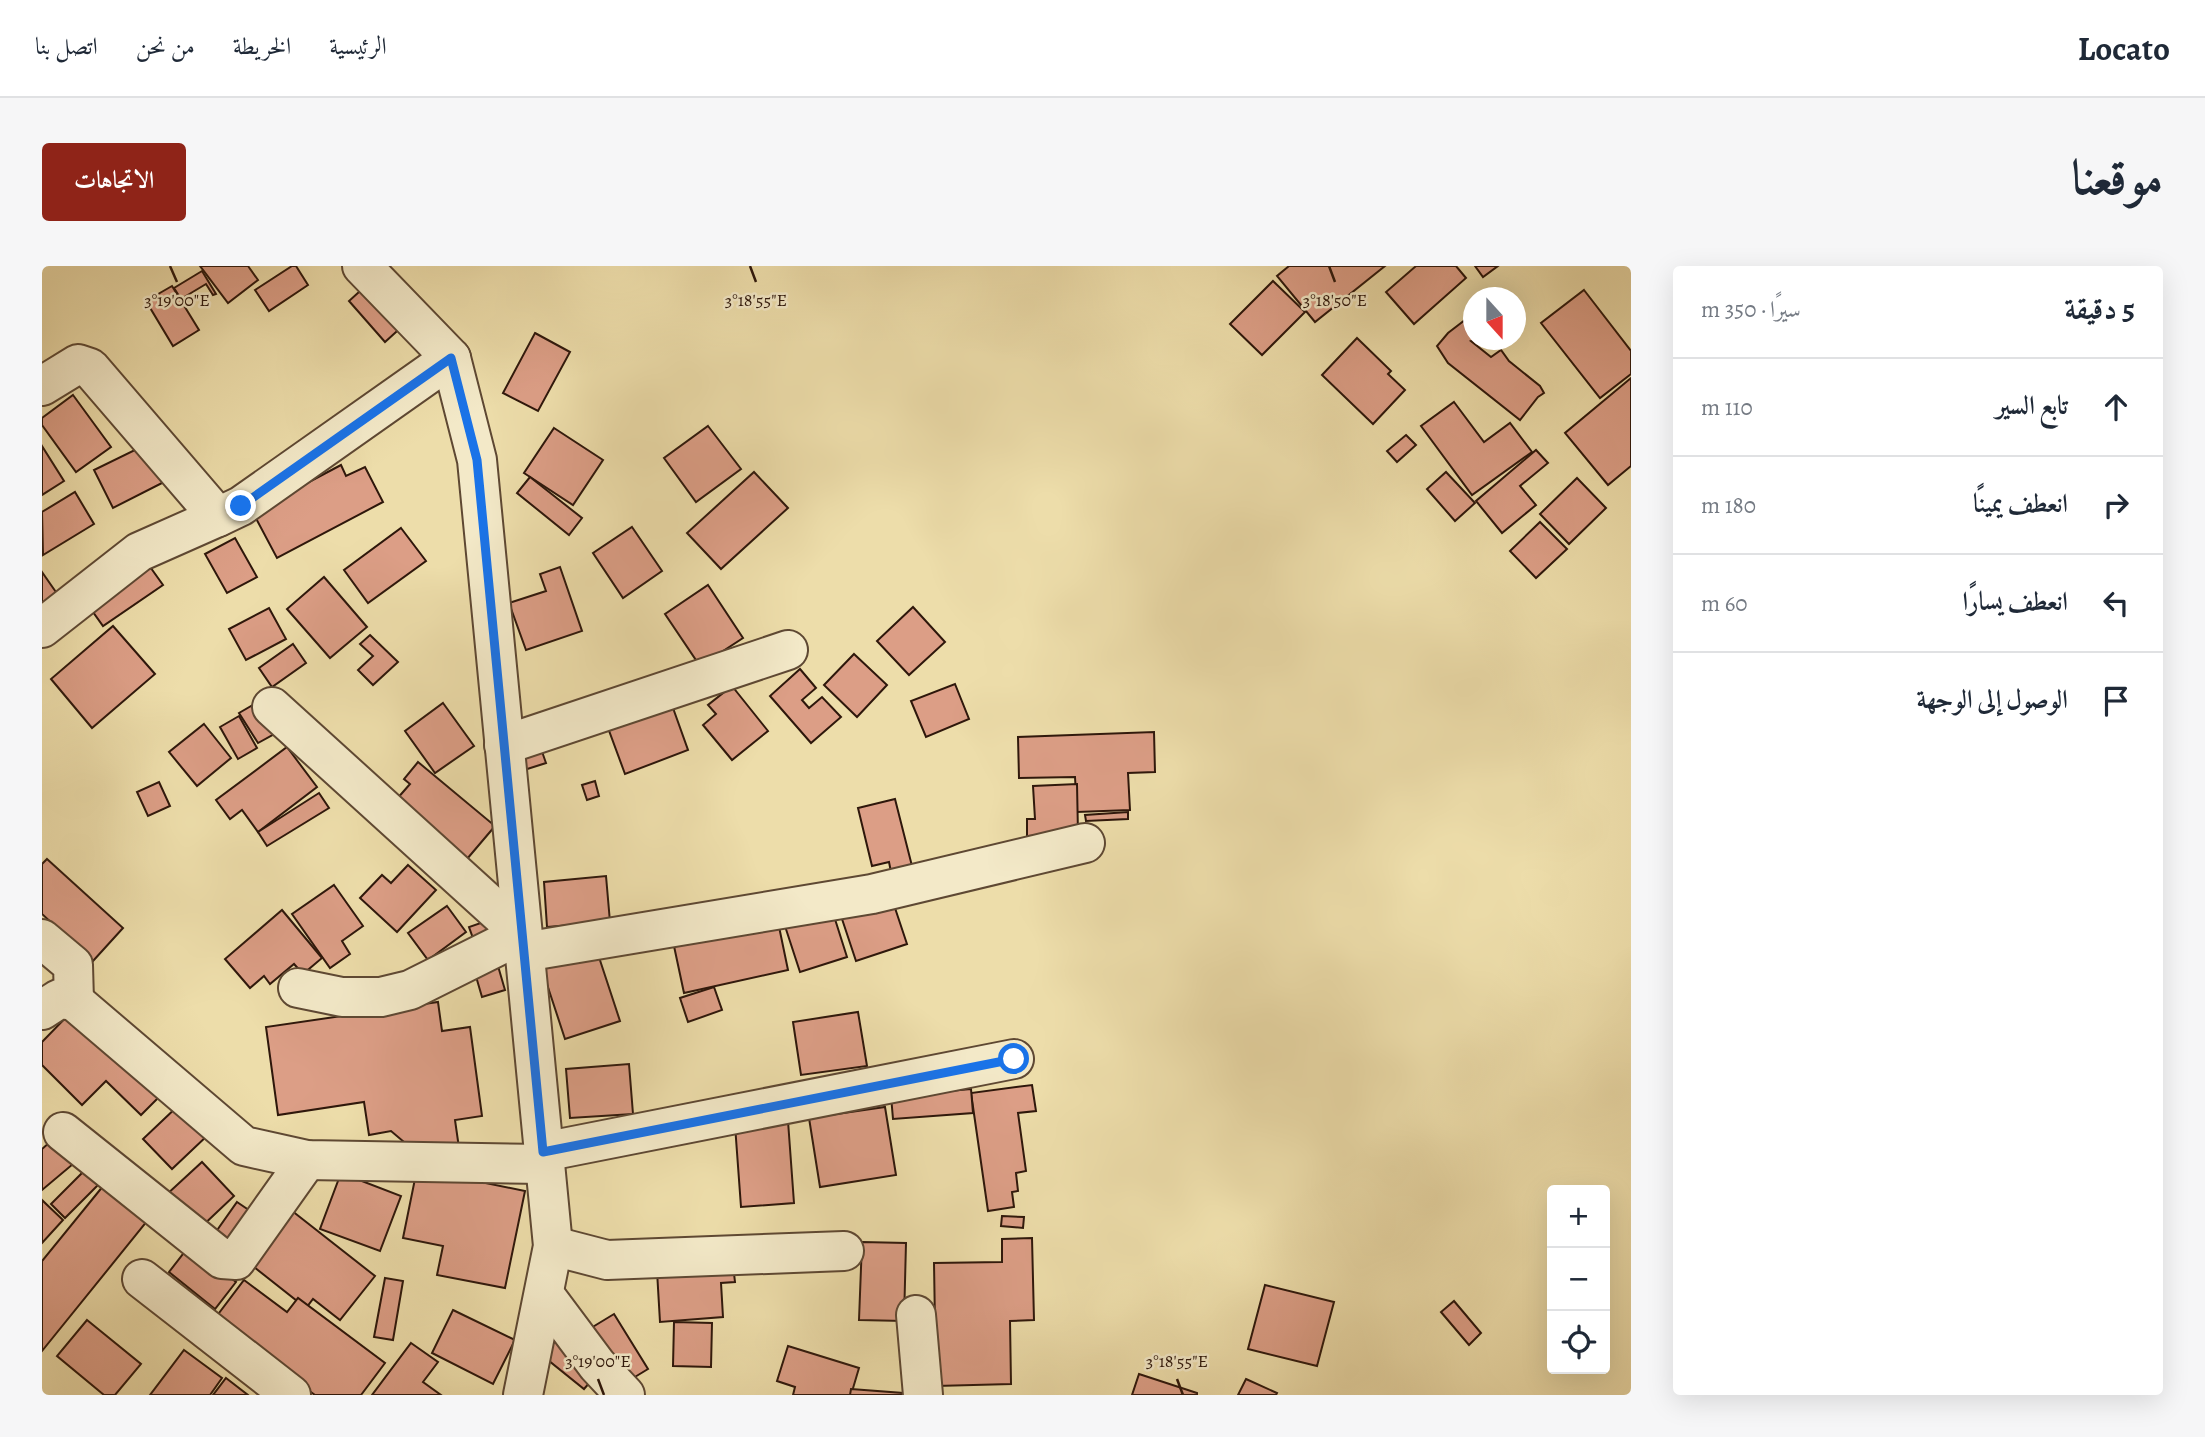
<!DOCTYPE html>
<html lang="ar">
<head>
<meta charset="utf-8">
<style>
  :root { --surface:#fff; --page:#f6f6f7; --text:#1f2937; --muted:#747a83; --line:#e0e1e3; --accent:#8f2418 }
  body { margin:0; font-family:Alegreya,Amiri,serif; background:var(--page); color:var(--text); direction:rtl }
  .controls { position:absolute; right:21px; bottom:21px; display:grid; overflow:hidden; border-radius:7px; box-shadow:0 7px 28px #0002 }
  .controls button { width:63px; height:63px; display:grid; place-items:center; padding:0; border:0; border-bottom:2px solid var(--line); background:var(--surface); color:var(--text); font:35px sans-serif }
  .compass { position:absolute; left:1421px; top:21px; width:63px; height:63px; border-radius:50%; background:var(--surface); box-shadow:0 7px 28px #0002; rotate:159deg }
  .stop { position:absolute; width:21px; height:21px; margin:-16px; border:5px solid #1a73e8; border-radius:50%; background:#fff }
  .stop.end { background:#1a73e8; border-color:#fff; box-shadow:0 2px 7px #0008 }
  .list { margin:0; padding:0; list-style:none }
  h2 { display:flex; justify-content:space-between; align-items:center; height:91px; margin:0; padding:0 28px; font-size:30px }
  h2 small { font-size:23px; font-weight:400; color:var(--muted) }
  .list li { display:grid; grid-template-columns:46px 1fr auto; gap:21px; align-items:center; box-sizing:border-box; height:98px; padding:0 28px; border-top:2px solid var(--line) }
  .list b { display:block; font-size:26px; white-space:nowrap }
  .list em { font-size:23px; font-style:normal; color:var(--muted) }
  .icon { flex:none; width:38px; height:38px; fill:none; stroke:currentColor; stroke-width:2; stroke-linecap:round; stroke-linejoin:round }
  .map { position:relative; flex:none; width:1589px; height:1129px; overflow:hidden; direction:ltr; border-radius:7px }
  header { display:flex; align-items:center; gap:42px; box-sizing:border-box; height:98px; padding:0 35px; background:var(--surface); border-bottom:2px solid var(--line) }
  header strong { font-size:33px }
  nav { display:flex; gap:38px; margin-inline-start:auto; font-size:24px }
  .intro { display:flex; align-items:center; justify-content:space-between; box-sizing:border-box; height:168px; padding:0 42px }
  h1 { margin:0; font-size:49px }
  .button { padding:18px 32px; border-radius:7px; background:var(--accent); color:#fff; font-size:24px; font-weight:700 }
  main { display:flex; gap:42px; padding:0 42px }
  aside { flex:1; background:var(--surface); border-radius:7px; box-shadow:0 7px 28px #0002 }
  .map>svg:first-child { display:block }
  .building { fill:#dc9e86; stroke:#2e170b; stroke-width:2 }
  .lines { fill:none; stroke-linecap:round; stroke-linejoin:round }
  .minor-casing { stroke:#5e4833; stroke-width:42 }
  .minor { stroke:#f3e9c8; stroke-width:38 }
  .route { stroke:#1a73e8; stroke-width:9 }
  .ticks { fill:none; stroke:#2e170b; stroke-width:2.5 }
  .ticks-label { font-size:18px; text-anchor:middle; fill:#2e170b; stroke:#f3e9c8; stroke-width:5; stroke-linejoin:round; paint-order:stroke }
</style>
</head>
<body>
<header>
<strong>Locato</strong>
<nav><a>الرئيسية</a><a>الخريطة</a><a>من نحن</a><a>اتصل بنا</a></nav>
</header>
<div class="intro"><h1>موقعنا</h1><a class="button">الاتجاهات</a></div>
<main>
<aside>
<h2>5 دقيقة<small>سيرًا · 350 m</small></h2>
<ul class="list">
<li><svg class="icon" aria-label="ahead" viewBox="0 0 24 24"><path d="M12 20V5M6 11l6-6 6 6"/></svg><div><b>تابع السير</b></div><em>110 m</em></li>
<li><svg class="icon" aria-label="right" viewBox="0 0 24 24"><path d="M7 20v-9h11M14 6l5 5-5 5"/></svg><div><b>انعطف يمينًا</b></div><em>180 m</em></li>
<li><svg class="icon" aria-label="left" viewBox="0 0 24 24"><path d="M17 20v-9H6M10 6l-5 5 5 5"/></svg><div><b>انعطف يسارًا</b></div><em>60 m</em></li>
<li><svg class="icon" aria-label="arrive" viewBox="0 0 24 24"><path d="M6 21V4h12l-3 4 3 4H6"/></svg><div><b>الوصول إلى الوجهة</b></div></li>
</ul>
</aside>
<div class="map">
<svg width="1589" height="1129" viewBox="0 0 1589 1129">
  <rect width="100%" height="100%" fill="#edddaa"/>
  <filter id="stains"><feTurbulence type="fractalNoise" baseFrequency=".00286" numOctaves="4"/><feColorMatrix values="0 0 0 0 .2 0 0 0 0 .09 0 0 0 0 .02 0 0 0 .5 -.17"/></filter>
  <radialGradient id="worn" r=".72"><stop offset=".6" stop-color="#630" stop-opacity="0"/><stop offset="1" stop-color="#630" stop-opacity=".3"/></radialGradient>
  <g class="building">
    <polygon points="158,0 206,0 216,14 186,37"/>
    <polygon points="250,0 254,0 266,19 227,45 213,24"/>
    <polygon points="1247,0 1343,0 1273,56 1235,10"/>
    <polygon points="1374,0 1414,0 1424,12 1372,58 1344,26"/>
    <polygon points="1433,0 1456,0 1441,11"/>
    <polygon points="160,5 174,28 171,29 164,18 139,33 132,22"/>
    <polygon points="1231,15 1263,46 1220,89 1188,58"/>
    <polygon points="328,16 364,57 343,76 307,35"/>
    <polygon points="130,20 157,64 131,80 104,35"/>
    <polygon points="1542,24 1589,85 1589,108 1558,132 1499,57"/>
    <polygon points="1432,47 1432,74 1429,75 1449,91 1459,84 1467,95 1498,120 1502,127 1496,131 1478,154 1406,97 1395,80 1406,67"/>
    <polygon points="493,67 528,86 496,145 461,127"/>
    <polygon points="1315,72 1349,105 1346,108 1363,124 1331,158 1280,109"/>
    <polygon points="1589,112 1589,200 1566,219 1523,167"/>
    <polygon points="31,129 69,181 34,206 0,159 0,152"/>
    <polygon points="1412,136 1442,176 1468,157 1490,186 1430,229 1379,160"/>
    <polygon points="666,160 699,203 654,236 622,192"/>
    <polygon points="512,162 561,194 531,239 482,207"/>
    <polygon points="1364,169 1374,179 1355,196 1345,185"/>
    <polygon points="103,179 122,216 71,242 52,204"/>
    <polygon points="0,180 22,215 0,229"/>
    <polygon points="1494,184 1506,197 1478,220 1494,239 1460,267 1434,235"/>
    <polygon points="299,199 304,210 323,201 341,236 235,292 208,241 250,225"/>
    <polygon points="712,206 746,242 679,303 645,267"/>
    <polygon points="1404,206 1433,237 1413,255 1385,223"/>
    <polygon points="488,211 540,252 527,269 475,227"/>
    <polygon points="1535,212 1564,242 1527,278 1498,248"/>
    <polygon points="33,226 52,258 1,289 0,246"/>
    <polygon points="1498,256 1525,283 1494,312 1468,285"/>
    <polygon points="590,261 620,305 581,332 551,287"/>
    <polygon points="359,262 384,295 326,337 302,304"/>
    <polygon points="193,272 215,311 185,327 163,288"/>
    <polygon points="101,291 121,319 61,360 41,332"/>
    <polygon points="518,301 540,365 484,384 467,337 504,325 498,308"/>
    <polygon points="0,306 23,339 0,344"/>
    <polygon points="282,311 325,361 288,392 245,343"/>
    <polygon points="666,319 701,372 658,400 623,348"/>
    <polygon points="871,341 903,376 867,409 835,375"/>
    <polygon points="227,342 244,373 204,394 187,363"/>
    <polygon points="71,360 113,408 50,462 9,413"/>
    <polygon points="328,369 356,396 331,419 316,404 331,390 318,378"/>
    <polygon points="251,378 264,397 230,421 217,402"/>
    <polygon points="812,388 845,419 815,451 782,419"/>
    <polygon points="758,403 774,422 760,434 767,442 780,431 799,451 769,477 728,430"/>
    <polygon points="913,418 927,453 884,471 869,435"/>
    <polygon points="690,420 726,465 690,494 661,459 674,448 666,439"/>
    <polygon points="626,428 646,484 583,508 562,451"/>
    <polygon points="216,436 234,467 216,477 197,447"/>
    <polygon points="401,437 432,480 393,507 363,465"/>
    <polygon points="197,450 215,482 196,493 178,461"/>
    <polygon points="162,458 189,492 155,520 127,486"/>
    <polygon points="1112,466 1113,506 1086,507 1088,544 1035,546 1033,511 977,512 976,471"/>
    <polygon points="497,477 504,497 479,505 473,485"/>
    <polygon points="245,481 275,521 216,566 200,544 188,553 174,534"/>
    <polygon points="376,496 453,560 425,593 354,534 368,518 362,513"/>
    <polygon points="553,515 557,530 545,534 540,519"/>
    <polygon points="117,516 128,540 106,550 95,526"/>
    <polygon points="1035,518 1036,568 985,570 985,553 993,553 991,520"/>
    <polygon points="277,527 287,542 225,580 216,566"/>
    <polygon points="853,533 870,600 849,606 847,596 830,600 816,542"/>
    <polygon points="1086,546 1086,553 1044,555 1043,549"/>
    <polygon points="5,593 81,662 51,695 0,648 0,598"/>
    <polygon points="366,599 394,624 355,666 318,632 340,609 349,617"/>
    <polygon points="564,610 568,656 505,661 502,616"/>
    <polygon points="292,619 321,660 300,675 308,688 288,702 250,648"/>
    <polygon points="850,633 865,678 814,695 799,650"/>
    <polygon points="405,640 424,666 386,694 366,667"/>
    <polygon points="240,644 280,692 261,708 252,698 228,718 222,710 208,722 183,693"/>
    <polygon points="792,650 805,691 758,706 741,654"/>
    <polygon points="456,651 461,666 432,675 427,661"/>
    <polygon points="735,651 746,704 642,727 629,666"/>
    <polygon points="552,676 578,755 523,773 497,694"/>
    <polygon points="456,700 463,724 440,731 433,707"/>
    <polygon points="672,721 680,744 646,756 638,732"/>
    <polygon points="396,736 400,765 428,761 440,850 413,854 417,882 375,887 349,865 327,869 322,836 236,849 224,761"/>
    <polygon points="34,741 121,827 99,849 64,815 40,839 0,799 0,776"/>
    <polygon points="816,746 825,800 759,809 751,756"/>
    <polygon points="587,798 591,848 528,852 524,803"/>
    <polygon points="990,819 994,845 976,847 984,905 974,907 976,925 970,926 972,941 946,945 929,827"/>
    <polygon points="929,823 931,847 851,853 849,830"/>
    <polygon points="138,838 167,868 130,903 101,873"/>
    <polygon points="843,841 854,909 778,921 767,852"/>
    <polygon points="746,855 752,937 699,941 693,859"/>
    <polygon points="16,869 37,893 0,924 0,883"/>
    <polygon points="160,896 192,930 156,964 123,930"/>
    <polygon points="47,900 61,914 23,952 9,938"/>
    <polygon points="375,903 483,925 463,1022 395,1009 401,980 361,972"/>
    <polygon points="299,907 359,930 338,985 278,963"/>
    <polygon points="66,914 110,949 0,1085 0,995"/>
    <polygon points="0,934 21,954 0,977"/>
    <polygon points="195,936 214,949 189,983 171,970"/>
    <polygon points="240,937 333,1010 298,1054 271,1033 264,1042 198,990"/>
    <polygon points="960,950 982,951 981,962 959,960"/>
    <polygon points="990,972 992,1054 968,1055 969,1118 894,1120 892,997 960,996 960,973"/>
    <polygon points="820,976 864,977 862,1055 817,1054"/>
    <polygon points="148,979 194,1016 173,1043 127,1006"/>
    <polygon points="691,999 693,1016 679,1017 681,1051 618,1056 615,1005"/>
    <polygon points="343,1012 361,1015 351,1074 332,1071"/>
    <polygon points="202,1014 245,1046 256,1032 343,1097 319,1129 273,1129 171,1055"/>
    <polygon points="1223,1019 1292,1036 1275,1100 1206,1083"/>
    <polygon points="1412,1035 1439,1067 1427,1079 1399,1046"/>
    <polygon points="411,1044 473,1074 451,1118 390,1087"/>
    <polygon points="572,1048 606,1103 583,1117 549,1062"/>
    <polygon points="45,1054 99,1098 73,1129 62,1129 15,1090"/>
    <polygon points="632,1056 670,1057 669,1101 631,1100"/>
    <polygon points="514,1074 556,1107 542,1123 501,1090"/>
    <polygon points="369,1077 396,1096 381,1116 399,1129 330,1129"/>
    <polygon points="746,1080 817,1102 809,1129 751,1129 753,1121 735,1115"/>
    <polygon points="142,1084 180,1112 168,1129 108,1129"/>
    <polygon points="1097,1108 1155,1127 1155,1129 1090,1129"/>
    <polygon points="184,1112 206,1129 171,1129"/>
    <polygon points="1204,1113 1235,1127 1234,1129 1196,1129"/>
    <polygon points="809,1123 861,1127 861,1129 808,1129"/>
  </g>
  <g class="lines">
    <defs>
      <g id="minor">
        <polyline points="320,0 409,92 435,194 511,980 481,1129"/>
        <polyline points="0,120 36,98 48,102 176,251 199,240 409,92"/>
        <polyline points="0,362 97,286 176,251"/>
        <polyline points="230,441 480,668 368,724 339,731 300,731 256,722"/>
        <polyline points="462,479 746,384"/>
        <polyline points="0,673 31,699 32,735"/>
        <polyline points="482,686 830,628 1043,577"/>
        <polyline points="0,744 17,733 32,735 202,880 265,894 502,898"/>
        <polyline points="21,866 180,993 194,994 265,894"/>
        <polyline points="501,886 972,793"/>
        <polyline points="511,980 565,994 802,985"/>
        <polyline points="100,1013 249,1129"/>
        <polyline points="502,1028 555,1099 583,1129"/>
        <polyline points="874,1049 881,1129"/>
      </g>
    </defs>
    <use href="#minor" class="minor-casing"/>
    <use href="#minor" class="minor"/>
  </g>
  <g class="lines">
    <polyline class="route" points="199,240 409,92 435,194 501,886 972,793"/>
  </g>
  <path class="ticks" d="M128,0l7,16M708,0l6,16M1287,0l6,16M556,1113l6,16M1135,1113l6,16"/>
  <g class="ticks-label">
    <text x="135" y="40">3°19'00"E</text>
    <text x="714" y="40">3°18'55"E</text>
    <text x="1293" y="40">3°18'50"E</text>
    <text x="556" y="1101">3°19'00"E</text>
    <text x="1135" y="1101">3°18'55"E</text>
  </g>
  <rect width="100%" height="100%" filter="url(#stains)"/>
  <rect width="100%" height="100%" fill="url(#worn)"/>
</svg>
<div class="controls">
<button>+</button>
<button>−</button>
<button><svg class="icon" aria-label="locate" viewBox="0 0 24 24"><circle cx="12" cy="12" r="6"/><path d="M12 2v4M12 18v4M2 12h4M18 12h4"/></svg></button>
</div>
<svg class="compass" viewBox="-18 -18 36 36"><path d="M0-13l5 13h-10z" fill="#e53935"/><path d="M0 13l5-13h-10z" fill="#747a83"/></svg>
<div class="stop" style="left:972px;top:793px"></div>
<div class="stop end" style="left:199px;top:240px"></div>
</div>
</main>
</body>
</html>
